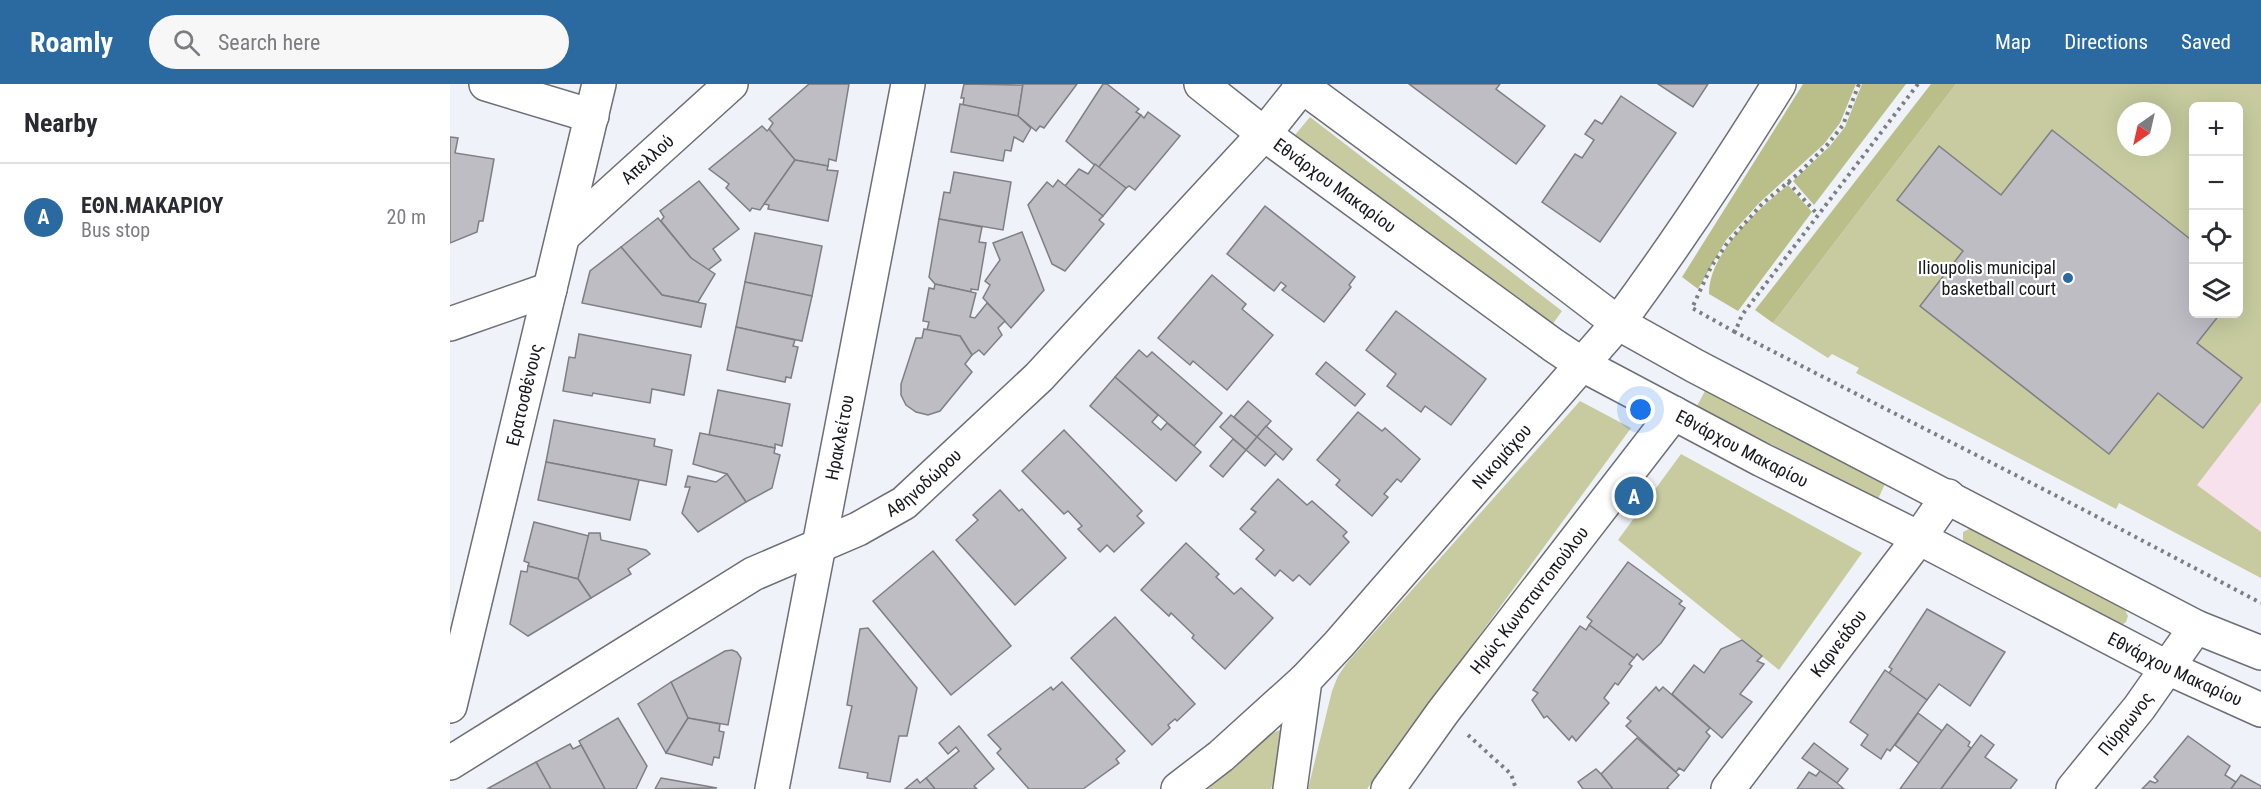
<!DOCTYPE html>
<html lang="en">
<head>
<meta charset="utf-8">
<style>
  :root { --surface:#fff; --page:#f7f7f7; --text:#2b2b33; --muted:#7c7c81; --line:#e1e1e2; --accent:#2a6aa0 }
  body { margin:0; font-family:"Roboto Condensed",sans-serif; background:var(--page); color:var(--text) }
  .controls { position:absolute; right:18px; top:18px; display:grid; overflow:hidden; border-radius:9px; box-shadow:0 6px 24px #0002 }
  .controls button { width:54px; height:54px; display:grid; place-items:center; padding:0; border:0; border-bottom:2px solid var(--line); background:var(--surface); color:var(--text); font:30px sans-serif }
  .compass { position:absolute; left:1667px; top:18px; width:54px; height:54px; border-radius:50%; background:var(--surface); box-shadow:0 6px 24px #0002; rotate:214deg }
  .you { position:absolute; left:1191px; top:326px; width:21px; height:21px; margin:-15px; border:4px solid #fff; border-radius:50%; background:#1a73e8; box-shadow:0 0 0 9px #1a73e833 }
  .badge { display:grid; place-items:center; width:39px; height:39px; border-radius:50%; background:var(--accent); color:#fff; font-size:20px; font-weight:700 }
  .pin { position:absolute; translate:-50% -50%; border:3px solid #fff; box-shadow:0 2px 6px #0006 }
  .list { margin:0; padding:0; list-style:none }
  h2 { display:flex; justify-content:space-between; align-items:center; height:78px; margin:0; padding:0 24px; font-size:26px }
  h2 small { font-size:20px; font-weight:400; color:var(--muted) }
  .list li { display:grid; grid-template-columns:39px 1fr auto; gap:18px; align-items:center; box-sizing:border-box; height:108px; padding:0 24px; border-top:2px solid var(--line) }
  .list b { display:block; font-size:22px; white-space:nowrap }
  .list p { margin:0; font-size:20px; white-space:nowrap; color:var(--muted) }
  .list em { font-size:20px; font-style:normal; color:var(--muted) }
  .icon { flex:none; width:33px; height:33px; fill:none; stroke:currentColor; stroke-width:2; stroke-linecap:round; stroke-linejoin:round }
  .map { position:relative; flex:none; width:1811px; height:705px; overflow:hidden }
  header { display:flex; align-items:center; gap:36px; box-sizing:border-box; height:84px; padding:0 30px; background:var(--accent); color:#fff }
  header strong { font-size:28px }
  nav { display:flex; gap:33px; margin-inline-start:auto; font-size:21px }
  .search { width:420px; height:54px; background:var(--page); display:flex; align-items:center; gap:15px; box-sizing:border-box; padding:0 21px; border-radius:33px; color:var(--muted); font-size:22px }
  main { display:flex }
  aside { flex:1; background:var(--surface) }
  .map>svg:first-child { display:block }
  .education { fill:#f7e1ed }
  .green { fill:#c7cb9f; fill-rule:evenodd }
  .forest { fill:#babf8a }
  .building { fill:#bebdc4; stroke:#7f7e85; stroke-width:1.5 }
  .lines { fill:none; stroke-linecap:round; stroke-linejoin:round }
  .street-casing { stroke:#6e6f76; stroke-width:36 }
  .secondary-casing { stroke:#6e6f76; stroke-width:36 }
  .path { stroke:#7d7e83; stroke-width:4; stroke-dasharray:3 4.5; stroke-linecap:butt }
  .street { stroke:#fff; stroke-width:33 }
  .secondary { stroke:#fff; stroke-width:33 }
  .poi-dot { fill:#2a6aa0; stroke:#fff; stroke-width:2 }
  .labels { text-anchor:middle; stroke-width:4.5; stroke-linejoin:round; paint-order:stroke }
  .street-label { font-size:18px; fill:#17181b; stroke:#fff }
  .poi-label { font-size:18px; fill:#17181b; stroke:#fff; text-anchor:end }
</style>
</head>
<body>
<header>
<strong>Roamly</strong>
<div class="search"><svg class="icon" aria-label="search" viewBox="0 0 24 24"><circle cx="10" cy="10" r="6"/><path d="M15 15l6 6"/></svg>Search here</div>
<nav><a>Map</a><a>Directions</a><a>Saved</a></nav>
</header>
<main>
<aside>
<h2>Nearby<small></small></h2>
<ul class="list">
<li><span class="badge">A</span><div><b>ΕΘΝ.ΜΑΚΑΡΙΟΥ</b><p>Bus stop</p></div><em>20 m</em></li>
</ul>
</aside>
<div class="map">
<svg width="1811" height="705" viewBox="0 0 1811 705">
  <rect width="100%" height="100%" fill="#f0f2f9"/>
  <polygon class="education" points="1811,318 1811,494 1714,443"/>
  <g class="green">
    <path d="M1506,0h305v318l-64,83 64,47v46l-142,-75 -3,6 -260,-136 3,-5 -27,-14 -4,4 -55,-35zM1744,22h44v208h-44zM1676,27h36v36h-36z"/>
    <polygon points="860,33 1112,227 1099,245 845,51"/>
    <polygon points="1255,307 1435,400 1428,415 1247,322"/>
    <polygon points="1130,317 1181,344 917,705 858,705 882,607 888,592 896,580"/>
    <polygon points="1231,370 1412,469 1329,586 1168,456"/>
    <polygon points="1519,445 1528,445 1674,524 1678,532 1676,538 1672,541 1663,541 1513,460 1513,448"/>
    <polygon points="830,646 835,648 836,653 821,705 758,705 822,649"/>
  </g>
  <g class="forest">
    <polygon points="1353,0 1406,0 1390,39 1374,60 1309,119 1276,156 1248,205 1232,193"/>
    <polygon points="1412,0 1456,0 1364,121 1343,97 1380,62 1395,43"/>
    <polygon points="1481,0 1506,0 1323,239 1305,226"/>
    <path d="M1338,101l24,27 -74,99 -29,-17c-1,-40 50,-86 79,-109z"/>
  </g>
  <g class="building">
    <polygon points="359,0 399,0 386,77 379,75 378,82 345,76 319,45 323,39 319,35"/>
    <polygon points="514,0 573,1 568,32 513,21 514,14 511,14"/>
    <polygon points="573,0 627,0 594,44 590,42 586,47 568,32"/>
    <polygon points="653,0 657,0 689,25 686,28 691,31 648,84 616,57"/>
    <polygon points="959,0 1050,0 1046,5 1095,42 1066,80"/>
    <polygon points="1208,0 1258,0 1243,23"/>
    <polygon points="1171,12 1226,49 1150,158 1092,118 1125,70 1132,74 1144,56 1135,50 1145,36 1152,40"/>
    <polygon points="510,20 568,32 581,44 573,58 564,53 561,67 555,66 553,77 501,68"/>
    <polygon points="698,28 730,52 685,106 679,102 676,104 648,84 691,31 694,34"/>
    <polygon points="312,42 317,47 319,45 345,76 310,126 302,124 300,127 276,104 279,100 259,85"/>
    <polygon points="1602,46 1744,158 1744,230 1770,230 1747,259 1792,294 1753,344 1708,309 1659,370 1470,222 1513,167 1447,116 1489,62 1551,111"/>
    <polygon points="0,53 8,54 5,69 44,75 33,137 29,137 27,148 0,159"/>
    <polygon points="345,76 378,82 377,86 388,87 378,137 318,125 319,121 314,120"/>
    <polygon points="645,80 676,104 653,132 615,102 629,85 638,90"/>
    <polygon points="504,88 561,98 553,146 489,135 494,108 500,109"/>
    <polygon points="608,96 653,132 649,136 654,140 615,187 602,180 578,121 597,98 603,103"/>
    <polygon points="249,97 289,145 263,165 271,176 258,186 241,174 211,137 214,133 210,127"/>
    <polygon points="815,122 905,193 899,201 901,203 874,238 832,206 836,202 831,198 824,207 777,170"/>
    <polygon points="208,134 241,174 265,190 248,218 212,211 171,163"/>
    <polygon points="489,135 532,143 529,158 536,159 528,206 521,205 521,208 485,200 479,193"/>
    <polygon points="572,148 594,206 561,244 533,214 540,201 535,197 550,176 543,159"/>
    <polygon points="305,149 372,162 362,212 295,198"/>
    <polygon points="171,163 212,211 256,220 251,243 132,219 140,187"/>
    <polygon points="762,191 796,220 792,225 823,251 777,306 743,277 740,281 708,254"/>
    <polygon points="295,198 362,212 352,257 286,243"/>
    <polygon points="485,200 526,209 520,233 525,234 537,219 555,237 548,244 552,251 534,271 529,266 522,271 510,252 477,246 479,238 473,237 479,204 484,205"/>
    <polygon points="946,227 1036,295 1001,341 975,322 971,328 937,302 946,290 916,266"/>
    <polygon points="286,243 345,256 343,262 348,263 341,294 336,293 335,298 277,286"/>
    <polygon points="474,245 510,252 522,271 515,280 522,288 490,327 478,331 466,328 456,321 451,311 451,300 466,254 472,254"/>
    <polygon points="129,250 241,271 234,311 202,305 200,319 143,309 142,312 113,307 119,273 125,274"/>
    <polygon points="689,266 697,273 702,268 772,329 744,362 665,293"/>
    <polygon points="876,278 915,310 905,322 866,290"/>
    <polygon points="665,293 708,331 702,338 711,346 717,339 751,368 726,397 640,322"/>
    <polygon points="268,306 340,320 332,362 325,360 325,364 259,351"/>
    <polygon points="798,317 821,337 807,353 784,333"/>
    <polygon points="908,328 932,347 935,344 970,375 951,398 947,395 934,410 938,413 922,432 886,401 890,396 867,376"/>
    <polygon points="781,331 807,353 796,366 770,343"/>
    <polygon points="104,336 205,355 204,362 222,366 216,401 96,378"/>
    <polygon points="816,342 842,365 833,376 807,353"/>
    <polygon points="614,346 692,427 687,432 694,439 664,468 657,461 650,468 628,445 632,442 618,427 614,430 572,387"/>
    <polygon points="250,349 325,364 324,369 330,371 322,404 296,418 277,390 243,380"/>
    <polygon points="807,353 826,369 815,382 796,366"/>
    <polygon points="783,355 796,366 773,393 760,382"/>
    <polygon points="96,378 189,396 180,436 88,416"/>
    <polygon points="277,390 296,418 248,448 232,429 240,403 235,403 238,392 266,398"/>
    <polygon points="828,395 857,421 862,417 897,448 893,452 899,458 860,501 849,491 843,497 830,486 825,492 806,475 814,466 790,445 806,428 801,425"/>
    <polygon points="550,406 569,427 572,425 616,474 565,521 506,456 528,436 523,431"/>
    <polygon points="84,438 139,452 128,495 78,482 79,479 74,477"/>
    <polygon points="139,449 150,449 151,456 196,466 200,470 178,485 181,490 141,514 128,495"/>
    <polygon points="736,459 769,490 766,493 784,510 791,504 823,534 775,585 742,554 744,551 721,529 719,532 691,506"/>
    <polygon points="483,467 561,562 501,611 423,517"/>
    <polygon points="1178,478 1232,517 1229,520 1235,524 1211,559 1193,576 1187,570 1184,574 1139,541 1142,537 1137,533"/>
    <polygon points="78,482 128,495 141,514 78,552 60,540 71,487 77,488"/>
    <polygon points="1477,525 1555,568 1520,622 1489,600 1477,616 1439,589 1442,585 1439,583"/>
    <polygon points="665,533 745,620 727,637 725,635 718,641 720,644 702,661 621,574"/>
    <polygon points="1139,541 1184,574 1179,580 1182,582 1168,601 1165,599 1154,614 1159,619 1126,657 1122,652 1119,656 1097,632 1094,634 1082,616 1088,609 1083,606 1130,542 1136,546"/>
    <polygon points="418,544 467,604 457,652 449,652 440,698 417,694 418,689 389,684 402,622 397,621 410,545"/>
    <polygon points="1292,556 1312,572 1307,577 1314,580 1290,610 1302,618 1272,654 1222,610 1244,581 1254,589 1271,565"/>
    <polygon points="282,566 287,568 291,574 278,641 238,634 221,598 275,567"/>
    <polygon points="1435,586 1477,616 1440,667 1437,665 1431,675 1411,661 1418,651 1400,638"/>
    <polygon points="221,598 238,634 216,669 188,620"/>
    <polygon points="612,598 675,667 666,675 669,679 633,705 579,705 547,669 551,665 538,651 601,603 603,606"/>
    <polygon points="1206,603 1209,607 1213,603 1260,644 1256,648 1260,652 1234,687 1229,684 1226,688 1176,642 1181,637 1177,634"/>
    <polygon points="1468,629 1492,647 1469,679 1445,661"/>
    <polygon points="168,634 197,682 186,705 155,705 129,657"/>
    <polygon points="238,634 270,640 269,647 274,648 269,674 264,673 262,681 216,669"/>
    <polygon points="1497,640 1520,658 1518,662 1521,664 1491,705 1450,705"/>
    <polygon points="509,642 544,685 524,702 527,705 485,705 476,694 509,667 506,663 498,670 489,659"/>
    <polygon points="1531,651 1544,661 1535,673 1567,696 1560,705 1491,705"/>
    <polygon points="1738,652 1780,682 1775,691 1786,698 1781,705 1692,705 1700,697 1705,699 1708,697 1704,693"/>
    <polygon points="1187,654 1229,691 1217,704 1219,705 1163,705 1151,690"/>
    <polygon points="1364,659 1398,685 1387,699 1352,674"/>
    <polygon points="120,660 123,665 131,661 155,705 101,705 86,678"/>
    <polygon points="86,678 101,705 37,705"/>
    <polygon points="1146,685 1151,690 1163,705 1133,705 1128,698"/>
    <polygon points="1370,687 1387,699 1394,705 1347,705 1359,688 1366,692"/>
    <polygon points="1791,691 1811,702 1811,705 1781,705"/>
    <polygon points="211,694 267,704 205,705"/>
    <polygon points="476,694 485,705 455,705 467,695 470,699"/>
  </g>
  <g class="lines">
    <defs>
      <g id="street">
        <polyline points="36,0 142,32"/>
        <path id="s1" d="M113,152l168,-152"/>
        <path d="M1168,239c57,-77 110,-157 161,-239"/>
        <polyline points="0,240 100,205"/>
        <path id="s2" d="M0,622l149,-622"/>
        <path id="s3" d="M0,679l303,-189 105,-45 46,-26 135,-126 225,-243 40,-50"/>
        <path id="s4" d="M322,705l136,-705"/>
        <polyline points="728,705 771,672 855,596"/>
        <path id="s5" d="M1278,705l191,-251 29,-42"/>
        <path id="s6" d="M1623,705l66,-81 57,-81"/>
      </g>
      <g id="secondary">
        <path id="s7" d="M751,0l63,50 289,211 30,20 179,95 157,78 249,130 93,42"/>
        <polyline points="849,0 1013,121 1168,239 1245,282 1746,543 1811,569"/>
        <path id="s8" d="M840,705l15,-109 34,-36 279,-321"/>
        <path id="s9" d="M938,705l55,-77 231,-299"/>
      </g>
    </defs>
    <use href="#street" class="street-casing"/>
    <use href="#secondary" class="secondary-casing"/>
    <g class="path">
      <polyline points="1468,0 1292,231 1285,248 1638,428 1811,519"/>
      <polyline points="1338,98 1368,131"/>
      <polyline points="1285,248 1242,224 1261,183 1278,158 1312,120 1349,89 1378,60 1393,41 1409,0"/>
      <polyline points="1018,651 1061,690 1066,705"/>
    </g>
    <use href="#street" class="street"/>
    <use href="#secondary" class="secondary"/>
  </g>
  <circle class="poi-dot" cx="1618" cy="194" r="6"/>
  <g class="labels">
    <g class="street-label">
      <text dy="6" stroke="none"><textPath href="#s1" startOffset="114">Απελλού</textPath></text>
      <text dy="6" stroke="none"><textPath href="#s7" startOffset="168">Εθνάρχου Μακαρίου</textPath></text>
      <text dy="6" stroke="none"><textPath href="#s2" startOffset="320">Ερατοσθένους</textPath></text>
      <text dy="6" stroke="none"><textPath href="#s4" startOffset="358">Ηρακλείτου</textPath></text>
      <text dy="6" stroke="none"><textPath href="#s7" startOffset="654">Εθνάρχου Μακαρίου</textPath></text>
      <text dy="6" stroke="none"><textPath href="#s8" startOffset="408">Νικομάχου</textPath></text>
      <text dy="6" stroke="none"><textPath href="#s3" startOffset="552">Αθηνοδώρου</textPath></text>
      <text dy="6" stroke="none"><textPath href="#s9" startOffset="236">Ηρώς Κωνσταντοπούλου</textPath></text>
      <text dy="6" stroke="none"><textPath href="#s5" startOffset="183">Καρνεάδου</textPath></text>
      <text dy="6" stroke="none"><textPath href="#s7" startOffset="1140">Εθνάρχου Μακαρίου</textPath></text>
      <text dy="6" stroke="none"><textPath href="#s6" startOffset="84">Πύρρωνος</textPath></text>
    </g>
    <g class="poi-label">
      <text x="1606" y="190">Ilioupolis municipal<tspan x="1606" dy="21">basketball court</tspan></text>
    </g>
  </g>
</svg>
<div class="controls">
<button>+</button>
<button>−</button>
<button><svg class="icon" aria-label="locate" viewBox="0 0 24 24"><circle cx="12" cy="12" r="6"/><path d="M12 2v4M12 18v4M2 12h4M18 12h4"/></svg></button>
<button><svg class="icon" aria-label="layers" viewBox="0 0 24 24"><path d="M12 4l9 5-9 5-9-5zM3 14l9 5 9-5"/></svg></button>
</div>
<svg class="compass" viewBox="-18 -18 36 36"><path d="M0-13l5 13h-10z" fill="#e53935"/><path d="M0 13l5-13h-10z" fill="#7c7c81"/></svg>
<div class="you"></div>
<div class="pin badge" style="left:1184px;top:412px">A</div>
</div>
</main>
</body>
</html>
